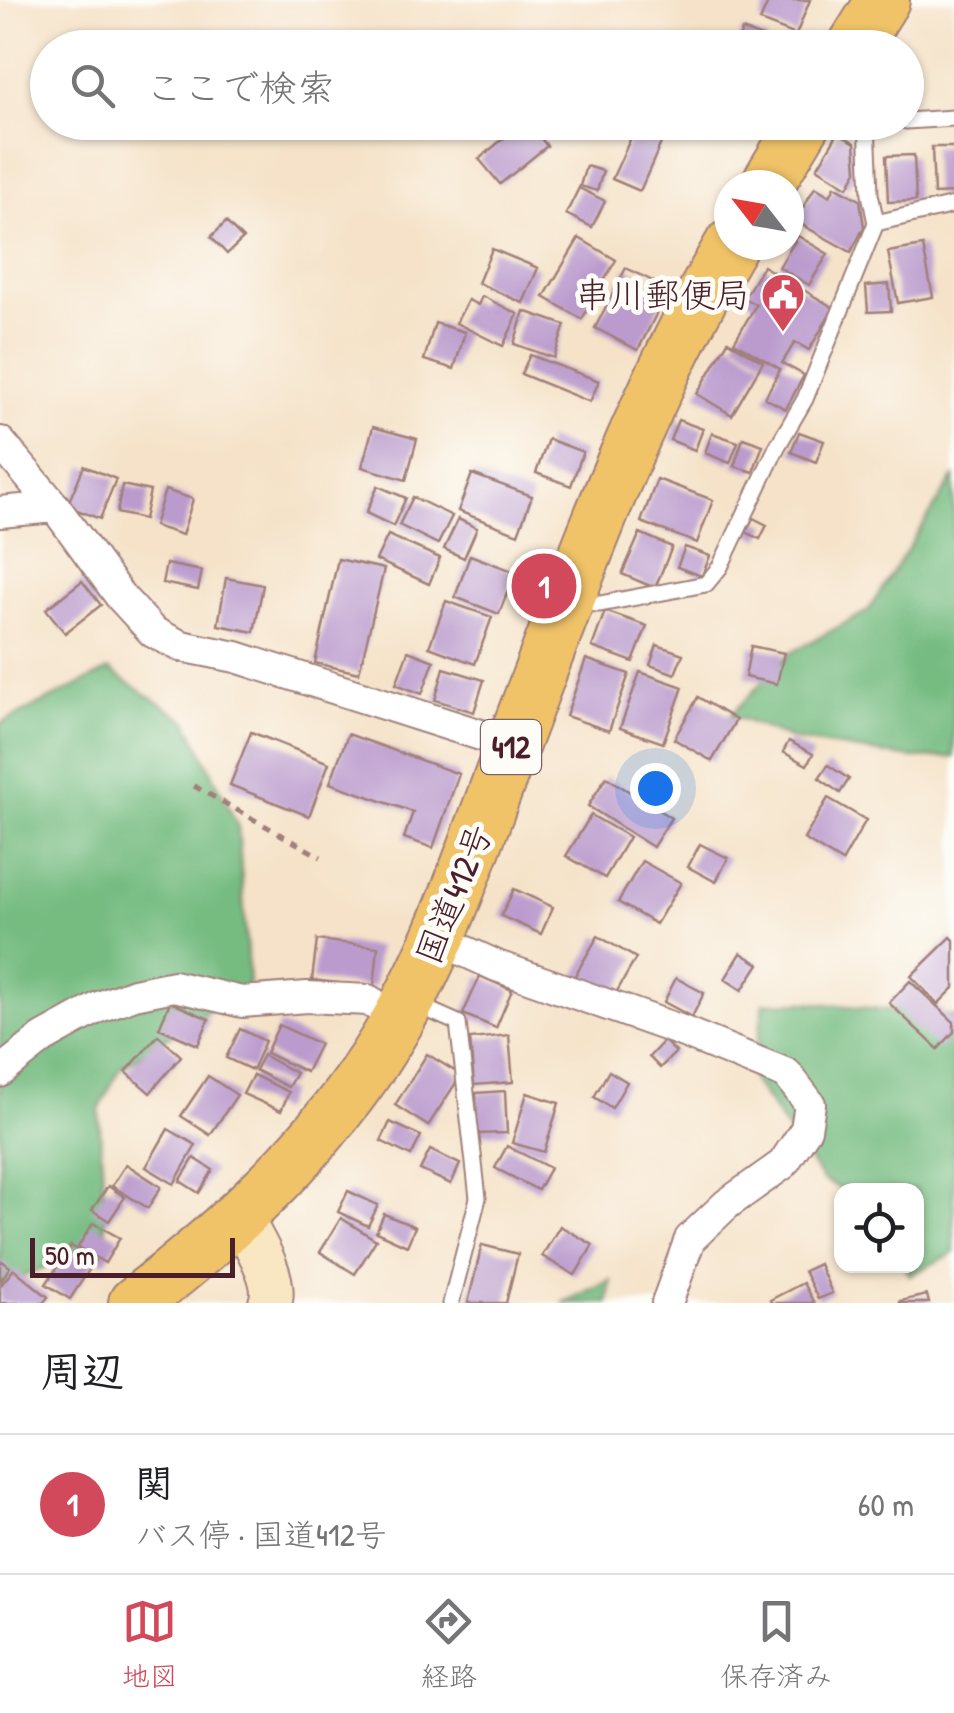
<!DOCTYPE html>
<html lang="ja">
<head>
<meta charset="utf-8">
<style>
  :root { --surface:#fff; --page:#f2f2f2; --text:#202124; --muted:#757577; --line:#e0e0e0; --accent:#d1495b }
  body { margin:0; font-family:"Patrick Hand","Klee One",sans-serif; background:var(--page); color:var(--text) }
  .controls { position:absolute; right:30px; bottom:30px; display:grid; overflow:hidden; border-radius:20px; box-shadow:0 2px 8px #0004 }
  .controls button { width:90px; height:90px; display:grid; place-items:center; padding:0; border:0; border-bottom:2px solid var(--line); background:var(--surface); color:var(--text); font:50px sans-serif }
  .compass { position:absolute; left:714px; top:170px; width:90px; height:90px; border-radius:50%; background:var(--surface); box-shadow:0 2px 8px #0004; rotate:301deg }
  .scale { position:absolute; left:30px; bottom:25px; width:205px; box-sizing:border-box; padding-left:10px; border:5px solid #4a1f2b; border-top:0; font-size:28px; line-height:35px; white-space:nowrap; color:#4a1f2b; -webkit-text-stroke:8px #fdfcf7; paint-order:stroke }
  .you { position:absolute; left:655px; top:788px; width:35px; height:35px; margin:-25px; border:8px solid #fff; border-radius:50%; background:#1a73e8; box-shadow:0 0 0 15px #1a73e833 }
  .badge { display:grid; place-items:center; width:65px; height:65px; border-radius:50%; background:var(--accent); color:#fff; font-size:32px; font-weight:700 }
  .pin { position:absolute; translate:-50% -50%; border:5px solid #fff; box-shadow:0 2px 10px #0006 }
  .list { margin:0; padding:0; list-style:none }
  h2 { display:flex; justify-content:space-between; align-items:center; height:130px; margin:0; padding:0 40px; font-size:42px }
  h2 small { font-size:32px; font-weight:400; color:var(--muted) }
  .list li { display:grid; grid-template-columns:65px 1fr auto; gap:30px; align-items:center; box-sizing:border-box; height:140px; padding:0 40px; border-top:2px solid var(--line) }
  .list b { display:block; font-size:38px; white-space:nowrap }
  .list p { margin:0; font-size:32px; white-space:nowrap; color:var(--muted) }
  .list em { font-size:32px; font-style:normal; color:var(--muted) }
  .icon { flex:none; width:55px; height:55px; fill:none; stroke:currentColor; stroke-width:2; stroke-linecap:round; stroke-linejoin:round }
  .map { position:relative; flex:none; width:954px; height:1303px; overflow:hidden }
  .search { position:absolute; background:var(--surface); box-shadow:0 2px 8px #0004; left:30px; right:30px; top:30px; height:110px; display:flex; align-items:center; gap:25px; box-sizing:border-box; padding:0 35px; border-radius:55px; color:var(--muted); font-size:38px }
  .sheet { height:270px; background:var(--surface) }
  nav { display:flex; justify-content:space-around; align-items:center; box-sizing:border-box; height:140px; border-top:2px solid var(--line); background:var(--surface); font-size:28px; color:var(--muted) }
  nav a { display:grid; justify-items:center; gap:5px }
  nav .on { color:var(--accent) }
  .map>svg:first-child { display:block }
  .forest { fill:#76bc81; stroke:#606e56; stroke-width:2.5 }
  .building { fill:#bb9bce }
  .lines { fill:none; stroke-linecap:round; stroke-linejoin:round }
  .lane-casing { stroke:#a0807a; stroke-width:19 }
  .street-casing { stroke:#a0807a; stroke-width:34 }
  .secondary-casing { stroke:#a0807a; stroke-width:46 }
  .highway-casing { stroke:#a0807a; stroke-width:56 }
  .path { stroke:#a0807a; stroke-width:5; stroke-dasharray:8 8; stroke-linecap:butt }
  .lane { stroke:#fff; stroke-width:15 }
  .street { stroke:#fff; stroke-width:30 }
  .secondary { stroke:#f9e7c3; stroke-width:42 }
  .highway { stroke:#f0c369; stroke-width:52 }
  .labels { text-anchor:middle; stroke-width:10; stroke-linejoin:round; paint-order:stroke }
  .shield { fill:#fdfcf7; stroke:#806168; stroke-width:2.5 }
  .shield-label { font-size:32px; font-weight:bold; fill:#4a1f2b }
  .poi-label { font-size:35px; fill:#4a1f2b; stroke:#fdfcf7; text-anchor:end }
  .street-label { font-size:35px; fill:#4a1f2b; stroke:#fdfcf7 }
</style>
</head>
<body>
<div class="map">
<svg width="954" height="1303" viewBox="0 0 954 1303">
  <rect width="100%" height="100%" fill="#fdfcf7"/>
  <filter id="ink" filterUnits="userSpaceOnUse"><feTurbulence type="fractalNoise" baseFrequency=".01" numOctaves="2"/><feDisplacementMap in="SourceGraphic" scale="20" xChannelSelector="R" yChannelSelector="G"/><feConvolveMatrix kernelMatrix="1 2 1 2 8 2 1 2 1" color-interpolation-filters="sRGB"/></filter>
  <filter id="wash" filterUnits="userSpaceOnUse"><feTurbulence type="fractalNoise" baseFrequency=".0048" numOctaves="4" result="noise"/><feDisplacementMap in="SourceGraphic" scale="40" xChannelSelector="R" yChannelSelector="G"/><feGaussianBlur stdDeviation="2.25" result="paint"/><feColorMatrix in="noise" values="0 0 0 0 0 0 0 0 0 0 0 0 0 0 0 0 0 1.4 0 .05"/><feComposite in="paint" operator="in"/></filter>
  <g filter="url(#wash)">
    <rect width="100%" height="100%" fill="#f5e2c8"/>
    <g class="forest">
      <polygon points="954,477 954,757 912,758 795,740 731,715 790,653 868,611"/>
      <polygon points="109,670 187,721 238,827 249,984 119,1069 99,1110 106,1242 0,1286 0,724"/>
      <polygon points="804,1002 954,1016 954,1253 910,1275 905,1266 916,1266 916,1190 843,1190 823,1180 752,1079 764,1003"/>
      <polygon points="611,1280 608,1303 562,1303"/>
    </g>
    <g id="blocks">
      <g class="building">
        <polygon points="769,0 810,0 796,35 760,21"/>
        <polygon points="742,30 768,39 765,48 736,48"/>
        <polygon points="523,122 528,122 547,146 500,184 479,159"/>
        <polygon points="634,131 661,143 640,191 612,179"/>
        <polygon points="838,133 855,143 857,171 848,187 817,168"/>
        <polygon points="932,147 954,147 954,193 934,194"/>
        <polygon points="914,155 916,201 888,202 886,156"/>
        <polygon points="586,166 603,171 597,191 580,186"/>
        <polygon points="835,186 860,200 864,227 851,252 795,221 815,187 830,196"/>
        <polygon points="579,188 605,201 592,227 566,214"/>
        <polygon points="226,222 243,239 227,254 211,237"/>
        <polygon points="798,236 828,254 809,285 779,267"/>
        <polygon points="579,238 616,260 582,319 544,297"/>
        <polygon points="923,246 933,297 898,303 888,252"/>
        <polygon points="492,249 538,268 523,303 478,283"/>
        <polygon points="763,266 834,308 809,350 795,342 782,363 804,375 786,409 765,398 780,369 734,342 756,305 744,298"/>
        <polygon points="626,268 669,289 638,350 595,328"/>
        <polygon points="889,284 891,311 868,312 866,286"/>
        <polygon points="482,296 518,314 503,346 456,323 468,300 478,305"/>
        <polygon points="524,311 565,325 554,358 514,344"/>
        <polygon points="435,323 465,332 454,369 424,360"/>
        <polygon points="728,341 763,362 732,415 697,394"/>
        <polygon points="530,355 599,381 590,402 521,374"/>
        <polygon points="678,420 703,429 695,450 670,440"/>
        <polygon points="373,427 417,439 406,480 362,467"/>
        <polygon points="799,432 824,441 816,462 791,452"/>
        <polygon points="712,433 738,442 730,463 705,453"/>
        <polygon points="743,438 763,445 753,472 734,466"/>
        <polygon points="548,439 583,452 571,486 536,473"/>
        <polygon points="84,466 116,479 100,519 67,506"/>
        <polygon points="472,474 532,496 518,534 458,511"/>
        <polygon points="657,479 713,500 697,543 641,522"/>
        <polygon points="122,485 150,491 144,519 117,513"/>
        <polygon points="378,486 406,498 393,526 366,513"/>
        <polygon points="165,490 193,499 182,535 154,526"/>
        <polygon points="413,497 452,516 438,544 399,525"/>
        <polygon points="753,518 767,525 760,539 746,532"/>
        <polygon points="458,519 477,528 464,558 444,549"/>
        <polygon points="640,533 672,547 655,588 622,574"/>
        <polygon points="388,535 440,558 429,584 376,560"/>
        <polygon points="685,547 710,556 702,576 677,567"/>
        <polygon points="470,555 515,572 499,614 455,597"/>
        <polygon points="338,559 384,569 359,673 315,663"/>
        <polygon points="166,564 202,571 198,590 162,583"/>
        <polygon points="226,578 263,585 254,632 218,625"/>
        <polygon points="82,581 101,605 65,633 46,609"/>
        <polygon points="446,601 492,617 475,664 429,647"/>
        <polygon points="605,611 647,626 633,662 592,647"/>
        <polygon points="657,645 683,654 675,674 650,665"/>
        <polygon points="751,646 784,653 777,684 745,677"/>
        <polygon points="408,651 434,661 422,694 396,684"/>
        <polygon points="586,659 629,674 609,731 566,716"/>
        <polygon points="444,668 484,680 474,712 435,700"/>
        <polygon points="640,672 683,687 663,743 620,728"/>
        <polygon points="698,697 736,720 712,761 674,739"/>
        <polygon points="251,732 329,763 309,816 230,785"/>
        <polygon points="348,734 459,774 433,848 404,838 413,812 330,783"/>
        <polygon points="789,741 813,754 807,765 783,752"/>
        <polygon points="828,765 849,779 840,793 819,778"/>
        <polygon points="606,777 671,818 653,847 588,806"/>
        <polygon points="828,798 866,820 842,862 804,839"/>
        <polygon points="591,815 629,837 605,878 566,856"/>
        <polygon points="700,844 728,858 716,882 688,867"/>
        <polygon points="642,861 681,883 656,924 618,902"/>
        <polygon points="514,889 553,907 541,934 501,916"/>
        <polygon points="598,936 636,958 612,1000 574,977"/>
        <polygon points="951,937 954,940 954,988 938,1004 911,976"/>
        <polygon points="317,940 378,947 374,987 312,980"/>
        <polygon points="741,953 759,964 742,990 725,979"/>
        <polygon points="480,976 512,990 496,1028 463,1014"/>
        <polygon points="676,978 704,993 692,1017 664,1002"/>
        <polygon points="910,981 954,1022 954,1032 938,1049 889,1003"/>
        <polygon points="170,1002 209,1019 198,1045 159,1028"/>
        <polygon points="279,1025 320,1044 306,1072 266,1053"/>
        <polygon points="240,1029 265,1041 252,1070 226,1058"/>
        <polygon points="158,1035 181,1056 150,1093 126,1072"/>
        <polygon points="509,1035 513,1082 474,1085 470,1039"/>
        <polygon points="664,1041 676,1052 660,1068 649,1057"/>
        <polygon points="427,1054 461,1075 428,1126 395,1105"/>
        <polygon points="263,1055 296,1073 288,1087 255,1070"/>
        <polygon points="609,1071 627,1082 612,1108 594,1097"/>
        <polygon points="253,1075 289,1092 281,1111 243,1094"/>
        <polygon points="208,1076 237,1095 210,1135 181,1116"/>
        <polygon points="505,1091 507,1133 477,1134 476,1093"/>
        <polygon points="527,1093 559,1103 544,1152 512,1143"/>
        <polygon points="390,1122 421,1136 411,1156 381,1141"/>
        <polygon points="168,1129 196,1145 174,1184 146,1167"/>
        <polygon points="507,1146 550,1168 538,1190 495,1168"/>
        <polygon points="430,1150 460,1164 451,1184 420,1170"/>
        <polygon points="194,1158 213,1170 199,1193 180,1181"/>
        <polygon points="126,1164 161,1187 148,1208 112,1186"/>
        <polygon points="108,1186 125,1197 109,1221 92,1210"/>
        <polygon points="348,1191 378,1205 368,1226 338,1212"/>
        <polygon points="384,1214 415,1227 407,1246 376,1232"/>
        <polygon points="341,1218 376,1240 355,1274 320,1252"/>
        <polygon points="93,1223 120,1238 105,1263 78,1247"/>
        <polygon points="560,1226 593,1245 575,1275 542,1256"/>
        <polygon points="482,1245 518,1254 506,1303 468,1303"/>
        <polygon points="71,1246 95,1261 70,1299 46,1284"/>
        <polygon points="2,1261 10,1267 0,1282 0,1264"/>
        <polygon points="819,1264 832,1293 818,1299 804,1271"/>
        <polygon points="14,1269 48,1297 43,1303 0,1303 0,1286"/>
        <polygon points="803,1283 814,1303 771,1303 770,1300"/>
        <polygon points="927,1295 929,1303 900,1303 900,1301"/>
      </g>
    </g>
  </g>
  <g filter="url(#ink)">
    <use href="#blocks" fill-opacity="0" stroke="#a0807a" stroke-width="2.5"/>
    <g class="lines">
      <defs>
        <g id="lane">
          <polyline points="906,121 954,118"/>
          <polyline points="876,223 954,205"/>
          <polyline points="577,603 600,604 706,584 720,567 777,447 805,399 876,223 870,194 867,122"/>
          <polyline points="415,1004 458,1023 478,1198 451,1303"/>
        </g>
        <g id="street">
          <polyline points="0,442 55,507 120,596 153,632 181,646 236,657 512,745"/>
          <polyline points="0,512 55,507"/>
          <polyline points="438,939 497,966 679,1030 787,1074 810,1104 806,1129 783,1164 727,1204 690,1239 667,1303"/>
          <polyline points="0,1072 43,1038 99,1007 134,994 174,986 242,1002 307,997 368,1000 399,1019"/>
        </g>
        <path id="secondary" d="M240,1216c11,22 39,63 30,87"/>
        <g id="highway">
          <polyline points="853,48 883,0"/>
          <polyline points="767,185 805,122"/>
          <path d="M135,1303c95,-73 187,-158 250,-261 57,-92 89,-198 128,-298 64,-169 126,-343 218,-499"/>
        </g>
      </defs>
      <use href="#lane" class="lane-casing"/>
      <use href="#street" class="street-casing"/>
      <use href="#secondary" class="secondary-casing"/>
      <use href="#highway" class="highway-casing"/>
      <polyline class="path" points="194,786 321,857"/>
      <use href="#lane" class="lane"/>
      <use href="#street" class="street"/>
      <use href="#secondary" class="secondary"/>
      <use href="#highway" class="highway"/>
    </g>
  </g>
  <defs>
    <symbol id="civic-pin" viewBox="-11 -11 22 30"><path d="M0 17L-7.5 6A9.5 9.5 0 1 1 7.5 6Z" fill="#d1495b" stroke="#fdfcf7"/><path d="M-.6-6.5H3V-4.5H.6V-3L4-1V1h2V6H-6V1h2V-1L-.6-3ZM-1.2 2.5V6h2.4V2.5Z" fill="#fff"/></symbol>
  </defs>
  <g fill-rule="evenodd">
    <use href="#civic-pin" x="758" y="270" width="50" height="68"/>
  </g>
  <g class="labels">
    <rect class="shield" x="481" y="720" width="60" height="54" rx="8"/>
    <g class="shield-label">
      <text x="511" y="758">412</text>
    </g>
    <g class="poi-label">
      <text x="750" y="307">串川郵便局</text>
    </g>
    <g class="street-label">
      <text transform="translate(454 894) rotate(-68)" y="12">国道412号</text>
    </g>
  </g>
</svg>
<div class="controls">
<button><svg class="icon" aria-label="locate" viewBox="0 0 24 24"><circle cx="12" cy="12" r="6"/><path d="M12 2v4M12 18v4M2 12h4M18 12h4"/></svg></button>
</div>
<svg class="compass" viewBox="-18 -18 36 36"><path d="M0-13l5 13h-10z" fill="#e53935"/><path d="M0 13l5-13h-10z" fill="#757577"/></svg>
<div class="scale">50 m</div>
<div class="you"></div>
<div class="pin badge" style="left:544px;top:586px">1</div>
<div class="search"><svg class="icon" aria-label="search" viewBox="0 0 24 24"><circle cx="10" cy="10" r="6"/><path d="M15 15l6 6"/></svg>ここで検索</div>
</div>
<section class="sheet">
<h2>周辺<small></small></h2>
<ul class="list">
<li><span class="badge">1</span><div><b>関</b><p>バス停 · 国道412号</p></div><em>60 m</em></li>
</ul>
</section>
<nav>
<a class="on"><svg class="icon" aria-label="map" viewBox="0 0 24 24"><path d="M3 6l6-2 6 2 6-2v14l-6 2-6-2-6 2zM9 4v14M15 6v14"/></svg>地図</a>
<a><svg class="icon" aria-label="directions" viewBox="0 0 24 24"><path d="M12 3l9 9-9 9-9-9zM9 14v-3h6M13 9l2 2-2 2"/></svg>経路</a>
<a><svg class="icon" aria-label="saved" viewBox="0 0 24 24"><path d="M7 4h10v16l-5-4-5 4z"/></svg>保存済み</a>
</nav>
</body>
</html>
